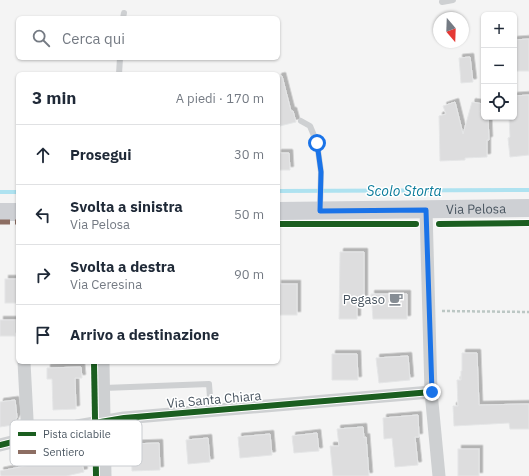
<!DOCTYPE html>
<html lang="it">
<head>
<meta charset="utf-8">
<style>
  :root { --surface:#fff; --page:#f2f2f3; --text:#1f2937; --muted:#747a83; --line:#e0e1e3 }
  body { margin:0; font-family:"IBM Plex Sans",sans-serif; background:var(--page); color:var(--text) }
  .controls { position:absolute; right:12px; top:12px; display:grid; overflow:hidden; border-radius:6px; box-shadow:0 1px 3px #0004 }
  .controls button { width:36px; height:36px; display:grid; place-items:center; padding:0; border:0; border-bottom:1px solid var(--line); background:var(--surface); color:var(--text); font:20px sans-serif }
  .compass { position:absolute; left:433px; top:12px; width:36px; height:36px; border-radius:50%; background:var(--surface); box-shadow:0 1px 3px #0004; rotate:161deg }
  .stop { position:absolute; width:12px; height:12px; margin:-9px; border:3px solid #1a73e8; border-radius:50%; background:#fff }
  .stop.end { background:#1a73e8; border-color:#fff; box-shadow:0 1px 4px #0008 }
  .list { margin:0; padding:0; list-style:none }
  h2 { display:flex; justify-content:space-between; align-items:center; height:52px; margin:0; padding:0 16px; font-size:17px }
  h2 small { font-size:13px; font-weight:400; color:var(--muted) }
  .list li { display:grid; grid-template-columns:26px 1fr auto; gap:12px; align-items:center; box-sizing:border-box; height:60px; padding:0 16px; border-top:1px solid var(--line) }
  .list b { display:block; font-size:15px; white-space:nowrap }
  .list p { margin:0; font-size:13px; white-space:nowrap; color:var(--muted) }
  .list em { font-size:13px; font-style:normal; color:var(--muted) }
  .icon { flex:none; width:22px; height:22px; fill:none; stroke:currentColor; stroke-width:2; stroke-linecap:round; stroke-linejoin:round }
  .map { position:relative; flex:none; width:529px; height:476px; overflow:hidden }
  .search { position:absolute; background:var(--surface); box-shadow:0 1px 3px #0004; left:16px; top:16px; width:264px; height:44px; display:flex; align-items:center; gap:10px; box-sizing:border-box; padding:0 14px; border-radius:6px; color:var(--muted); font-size:15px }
  .panel { position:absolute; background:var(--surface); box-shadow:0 1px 3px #0004; left:16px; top:72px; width:264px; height:292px; border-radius:6px }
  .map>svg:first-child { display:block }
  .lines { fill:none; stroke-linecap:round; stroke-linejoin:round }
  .stream { stroke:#aee2f0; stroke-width:4 }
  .building { fill:#ddddde; stroke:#e5e6e7; filter:url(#shadow) }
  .path { stroke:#bcc7c4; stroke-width:2.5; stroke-dasharray:3 2; stroke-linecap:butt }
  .service { stroke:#ced0d2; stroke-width:6 }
  .minor { stroke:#ced0d2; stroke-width:13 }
  .secondary { stroke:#ced0d4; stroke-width:18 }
  .quiet { stroke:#8d6e63; stroke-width:5; stroke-dasharray:10 5; stroke-linecap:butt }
  .cycleway-casing { stroke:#fff; stroke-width:8 }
  .cycleway { stroke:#1b5e20; stroke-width:6 }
  .route { stroke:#1a73e8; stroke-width:5 }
  .labels { text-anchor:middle; stroke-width:3; stroke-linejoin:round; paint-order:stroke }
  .street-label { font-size:13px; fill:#4a5661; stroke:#fff }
  .poi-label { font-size:13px; fill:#4a5661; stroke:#fff; text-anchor:end }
  .water-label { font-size:14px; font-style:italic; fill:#0c7c9b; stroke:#fff }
  .key { fill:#fff; stroke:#c9ccd0; stroke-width:1 }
  .key-label { font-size:11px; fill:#4a5661 }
</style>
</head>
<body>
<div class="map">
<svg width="529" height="476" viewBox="0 0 529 476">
  <defs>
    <filter id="shadow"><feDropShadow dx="3.5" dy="-3.5" stdDeviation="0" flood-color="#0004"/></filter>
  </defs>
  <rect width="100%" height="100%" fill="#f4f4f4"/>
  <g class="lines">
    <g class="stream">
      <polyline points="278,191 529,190"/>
      <polyline points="0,192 18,192"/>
    </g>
  </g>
  <g class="building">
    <polygon points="529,39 529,71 514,71 514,40"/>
    <polygon points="470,57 473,82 461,83 459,58"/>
    <polygon points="282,76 291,111 293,111 296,122 280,126 278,118 278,77"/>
    <polygon points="529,95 529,155 510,157 508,138 510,137 509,117 514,117 514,96"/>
    <polygon points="455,102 463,134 472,102 483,104 480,112 484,113 484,117 488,117 489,140 487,140 487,157 465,158 465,160 440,161 439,116 446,114 443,106"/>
    <polygon points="278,153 289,153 290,170 278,170"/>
    <polygon points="340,252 364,252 364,300 357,301 357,319 339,319"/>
    <rect x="5" y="279" width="13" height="24"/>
    <rect x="278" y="284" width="19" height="31"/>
    <polygon points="371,294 407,294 407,319 373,319"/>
    <rect x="0" y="320" width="15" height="16"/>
    <polygon points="462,353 477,353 479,405 529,404 529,429 510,429 509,423 454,426 453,406 458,406 457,380 461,380 461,371 462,371"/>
    <polygon points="332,354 357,354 358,380 332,380"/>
    <polygon points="408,356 410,380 379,383 376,358"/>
    <polygon points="81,367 82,378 75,378 76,409 53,410 52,379 47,379 47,368"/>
    <polygon points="15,400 17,417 13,425 0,427 0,402"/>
    <polygon points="418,415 419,437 415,437 418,465 395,467 392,438 384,439 383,418"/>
    <polygon points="363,427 364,438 366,437 369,476 333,476 330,446 339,446 337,429"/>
    <polygon points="317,433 319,451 294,453 292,436"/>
    <polygon points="270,434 272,455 240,458 238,437"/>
    <polygon points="208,438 210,462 188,464 186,440"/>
    <polygon points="159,443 160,470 132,471 131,444"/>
    <rect x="458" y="449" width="21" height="27"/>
    <polygon points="80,455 84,472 66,476 1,476 0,471"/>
  </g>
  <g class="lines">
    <polyline class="path" points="442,311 529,312"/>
    <g class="service">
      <polyline points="442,2 453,0"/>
      <polyline points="123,18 124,13"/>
      <polyline points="119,74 120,58"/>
      <polyline points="301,121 310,126 317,143 321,172 320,209"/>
      <polyline points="104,388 209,384 211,411"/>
    </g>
    <g class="minor">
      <polyline points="426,210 431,392 439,476"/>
      <polyline points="24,362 28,438"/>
      <polyline points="103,362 105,476"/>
      <polyline points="0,445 77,426 124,418 431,392"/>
    </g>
    <g class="secondary">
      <path id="s1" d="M278,211l251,-3"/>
      <polyline points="0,212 18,212"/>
    </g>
    <polyline class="quiet" points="0,222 18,222"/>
    <defs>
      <g id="cycleway">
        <polyline points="278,224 416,224"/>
        <polyline points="439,224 529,223"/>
        <polyline points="94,362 96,476"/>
        <polyline points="0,445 77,426 124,418 431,392"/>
      </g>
    </defs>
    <use href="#cycleway" class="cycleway-casing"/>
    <use href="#cycleway" class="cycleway"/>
  </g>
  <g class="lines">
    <polyline class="route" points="317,143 321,172 320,211 426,210 432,392"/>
  </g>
  <defs>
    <symbol id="cafe-bare" viewBox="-9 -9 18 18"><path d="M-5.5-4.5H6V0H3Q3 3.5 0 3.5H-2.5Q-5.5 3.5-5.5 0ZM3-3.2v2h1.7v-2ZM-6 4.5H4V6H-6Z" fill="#868d94" stroke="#fff" stroke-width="2.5" paint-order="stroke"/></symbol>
  </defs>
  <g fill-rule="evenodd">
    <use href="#cafe-bare" x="386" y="289" width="20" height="20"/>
  </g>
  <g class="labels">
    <g class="street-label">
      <text dy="5" stroke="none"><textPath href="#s1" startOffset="198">Via Pelosa</textPath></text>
      <text transform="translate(214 399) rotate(-5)" y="5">Via Santa Chiara</text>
    </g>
    <g class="poi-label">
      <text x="385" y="304">Pegaso</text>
    </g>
    <g class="water-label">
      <text x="404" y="196">Scolo Storta</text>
    </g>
  </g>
  <rect x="10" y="420" width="132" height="46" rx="6" class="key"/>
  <rect x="18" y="432" width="18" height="4" fill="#1b5e20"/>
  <rect x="18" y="450" width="18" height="4" fill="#8d6e63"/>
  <g class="key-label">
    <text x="43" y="438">Pista ciclabile</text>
    <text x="43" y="456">Sentiero</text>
  </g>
</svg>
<div class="controls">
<button>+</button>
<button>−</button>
<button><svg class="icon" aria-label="locate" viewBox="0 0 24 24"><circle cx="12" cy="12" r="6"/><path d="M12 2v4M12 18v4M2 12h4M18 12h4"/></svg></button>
</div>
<svg class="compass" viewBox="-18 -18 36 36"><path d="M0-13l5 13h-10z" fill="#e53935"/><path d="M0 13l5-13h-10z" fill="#747a83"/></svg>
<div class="stop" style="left:317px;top:143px"></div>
<div class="stop end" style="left:432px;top:392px"></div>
<div class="search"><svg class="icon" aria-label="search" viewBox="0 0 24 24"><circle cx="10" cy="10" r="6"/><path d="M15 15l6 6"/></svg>Cerca qui</div>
<section class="panel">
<h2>3 min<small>A piedi · 170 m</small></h2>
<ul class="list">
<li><svg class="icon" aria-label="ahead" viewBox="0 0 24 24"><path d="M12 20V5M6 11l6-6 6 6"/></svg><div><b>Prosegui</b></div><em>30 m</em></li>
<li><svg class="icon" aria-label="left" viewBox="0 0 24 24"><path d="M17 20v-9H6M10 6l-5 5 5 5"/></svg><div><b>Svolta a sinistra</b><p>Via Pelosa</p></div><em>50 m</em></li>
<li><svg class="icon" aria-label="right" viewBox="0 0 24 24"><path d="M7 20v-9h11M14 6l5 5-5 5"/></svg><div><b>Svolta a destra</b><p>Via Ceresina</p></div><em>90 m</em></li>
<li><svg class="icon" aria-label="arrive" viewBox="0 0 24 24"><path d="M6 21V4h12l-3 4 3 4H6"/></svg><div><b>Arrivo a destinazione</b></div></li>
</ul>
</section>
</div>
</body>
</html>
